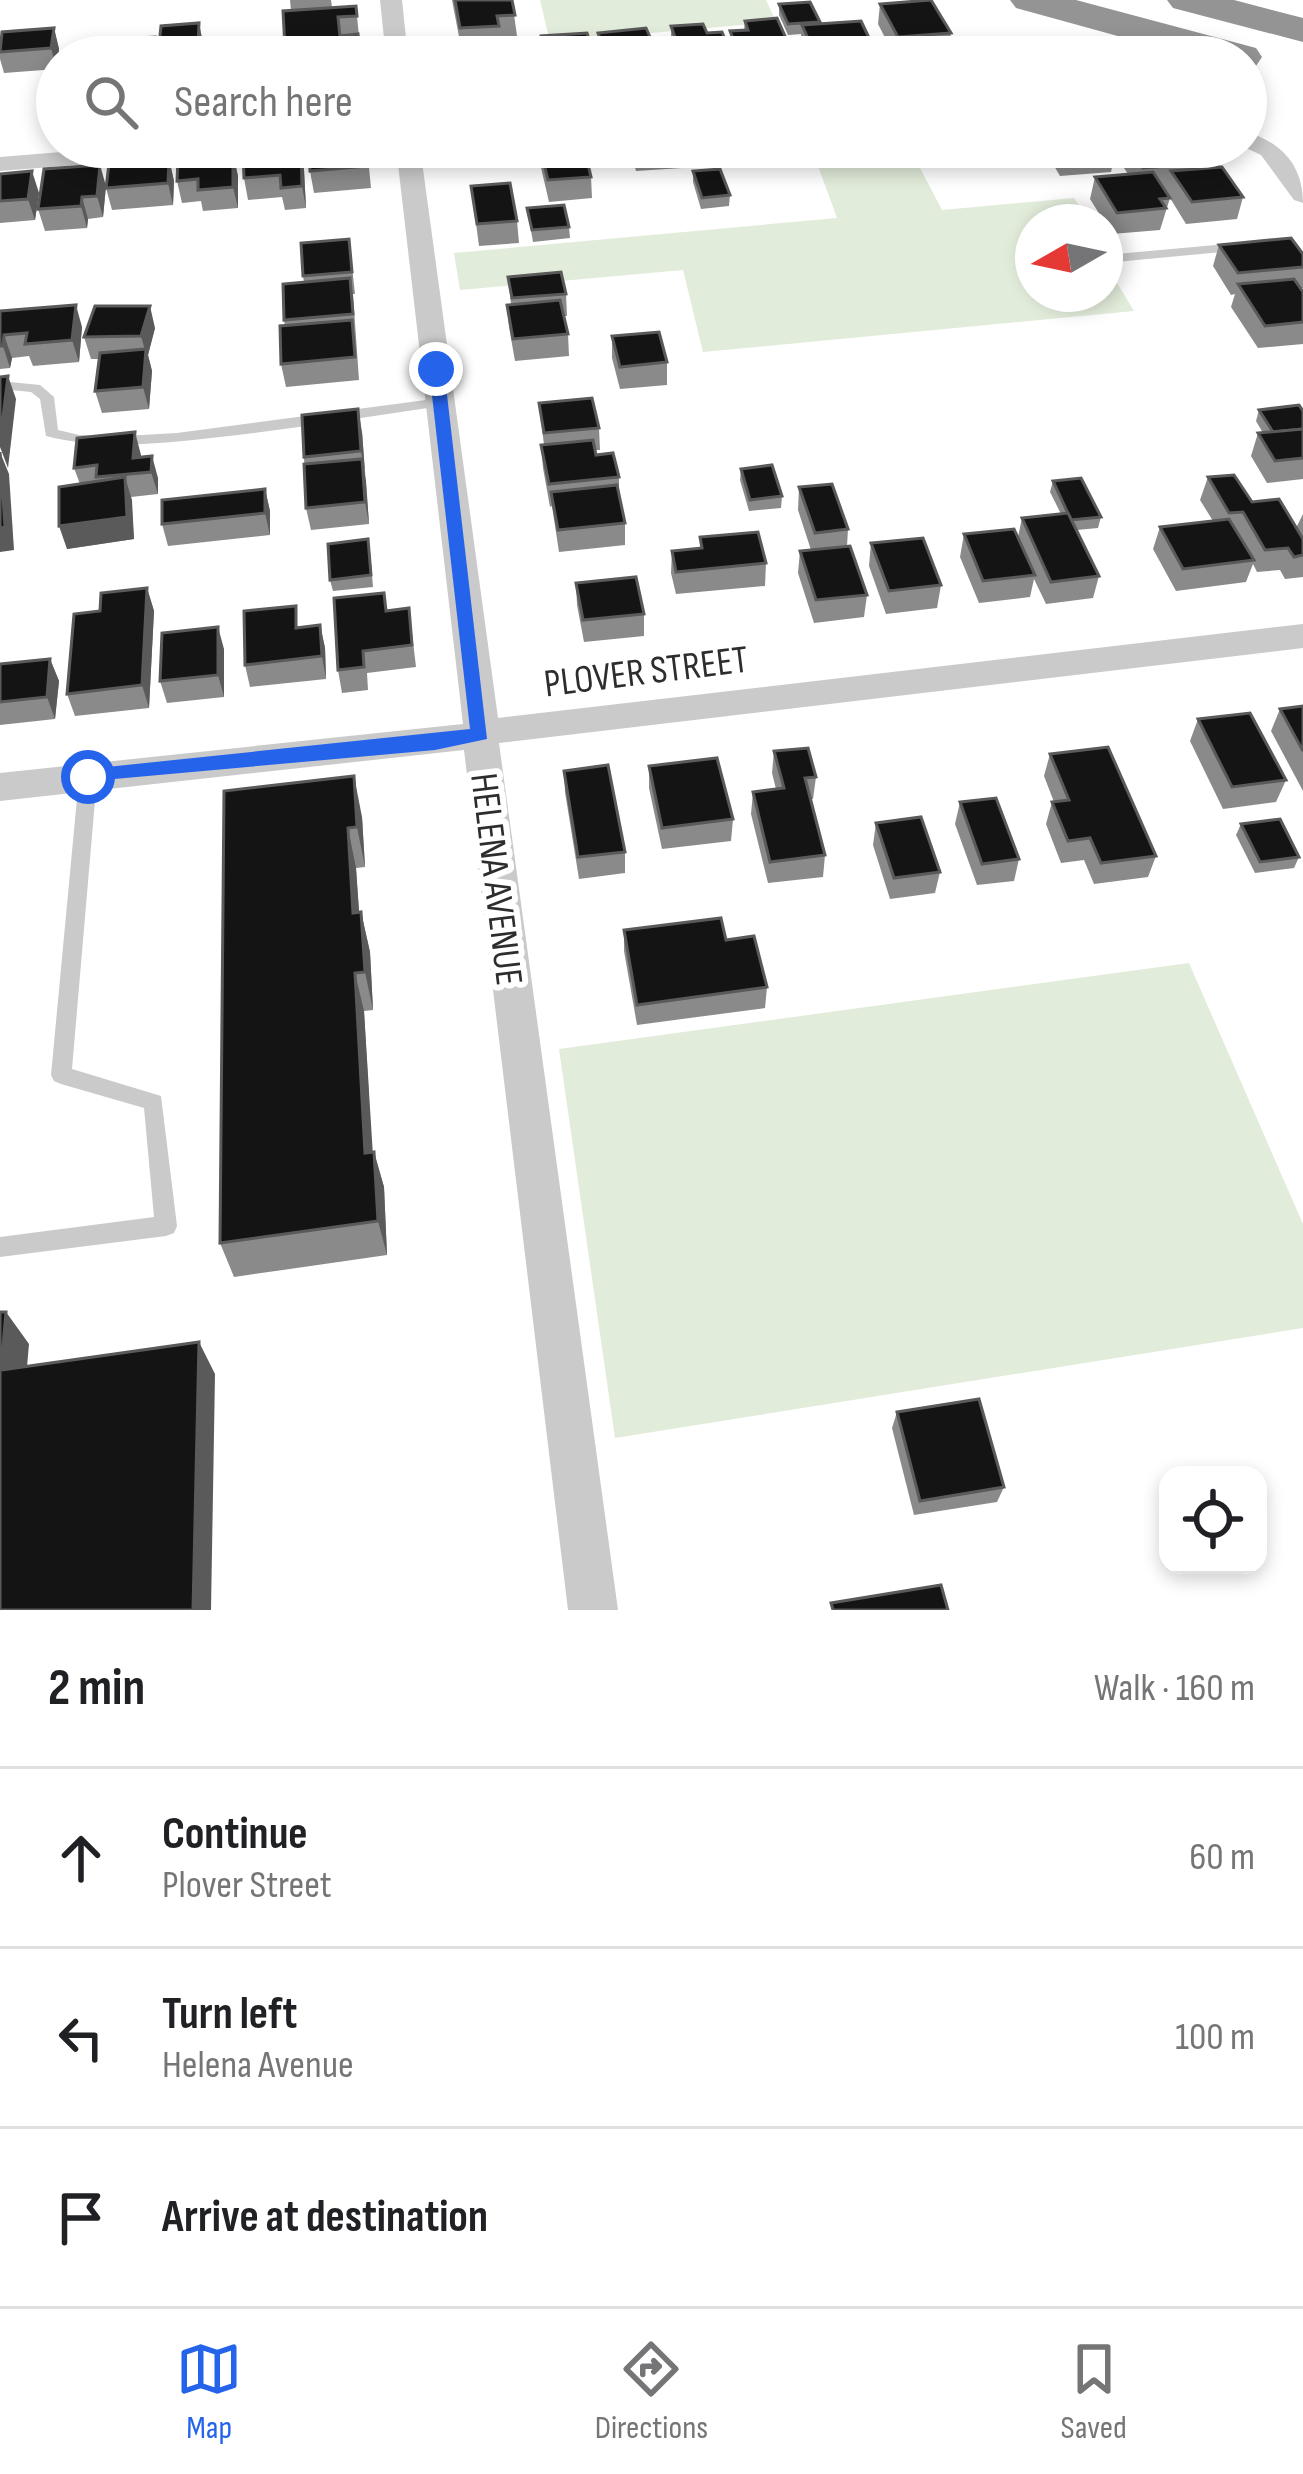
<!DOCTYPE html>
<html lang="en">
<head>
<meta charset="utf-8">
<style>
  :root { --surface:#fff; --page:#f2f2f2; --text:#202124; --muted:#757577; --line:#e0e0e0; --accent:#2563eb }
  body { margin:0; font-family:"Sofia Sans Condensed",sans-serif; background:var(--page); color:var(--text) }
  .controls { position:absolute; right:36px; bottom:36px; display:grid; overflow:hidden; border-radius:24px; box-shadow:0 6px 18px #0003 }
  .controls button { width:108px; height:108px; display:grid; place-items:center; padding:0; border:0; border-bottom:3px solid var(--line); background:var(--surface); color:var(--text); font:60px sans-serif }
  .compass { position:absolute; left:1015px; top:204px; width:108px; height:108px; border-radius:50%; background:var(--surface); box-shadow:0 6px 18px #0003; rotate:261deg }
  .stop { position:absolute; width:36px; height:36px; margin:-27px; border:9px solid #2563eb; border-radius:50%; background:#fff }
  .stop.end { background:#2563eb; border-color:#fff; box-shadow:0 3px 12px #0008 }
  .list { margin:0; padding:0; list-style:none }
  h2 { display:flex; justify-content:space-between; align-items:center; height:156px; margin:0; padding:0 48px; font-size:51px }
  h2 small { font-size:39px; font-weight:400; color:var(--muted) }
  .list li { display:grid; grid-template-columns:78px 1fr auto; gap:36px; align-items:center; box-sizing:border-box; height:180px; padding:0 48px; border-top:3px solid var(--line) }
  .list b { display:block; font-size:45px; white-space:nowrap }
  .list p { margin:0; font-size:39px; white-space:nowrap; color:var(--muted) }
  .list em { font-size:39px; font-style:normal; color:var(--muted) }
  .icon { flex:none; width:66px; height:66px; fill:none; stroke:currentColor; stroke-width:2; stroke-linecap:round; stroke-linejoin:round }
  .map { position:relative; flex:none; width:1303px; height:1610px; overflow:hidden }
  .search { position:absolute; background:var(--surface); box-shadow:0 6px 18px #0003; left:36px; right:36px; top:36px; height:132px; display:flex; align-items:center; gap:30px; box-sizing:border-box; padding:0 42px; border-radius:66px; color:var(--muted); font-size:45px }
  .sheet { height:696px; background:var(--surface) }
  nav { display:flex; justify-content:space-around; align-items:center; box-sizing:border-box; height:168px; border-top:3px solid var(--line); background:var(--surface); font-size:33px; color:var(--muted) }
  nav a { display:grid; justify-items:center; gap:6px }
  nav .on { color:var(--accent) }
  .map>svg:first-child { display:block }
  .green { fill:#e2ecda }
  .lines { fill:none; stroke-linecap:round; stroke-linejoin:round }
  .lane { fill:#cacaca; fill-rule:evenodd }
  .street { fill:#cacaca; fill-rule:evenodd }
  .highway { fill:#949494; fill-rule:evenodd }
  .wall { fill:#8a8a8a }
  .shaded-wall { fill:#5a5a5a }
  .building { fill:#141414; stroke:#5a5a5a; stroke-width:3 }
  .route { fill:#2563eb }
  .labels { text-anchor:middle; stroke-width:12; stroke-linejoin:round; paint-order:stroke }
  .street-label { font-size:39px; fill:#2d2d2d; stroke:#fff }
</style>
</head>
<body>
<div class="map">
<svg width="1303" height="1610" viewBox="0 0 1303 1610">
  <rect width="100%" height="100%" fill="#fff"/>
  <g class="green">
    <polygon points="540,0 766,0 776,22 550,42"/>
    <polygon points="811,147 909,147 942,210 1074,198 1090,222 1033,222 1033,294 1105,294 1108,268 1134,311 703,352 683,270 460,290 454,253 837,218"/>
    <polygon points="1189,963 1303,1224 1303,1328 615,1438 559,1049"/>
  </g>
  <g class="lines">
    <g class="lane">
      <polygon points="1238,243 1245,247 1243,250 1105,263 1105,255"/>
      <path d="M0,381l40,4 14,12 4,33 21,5 44,1 54,-3 264,-35 7,4 -7,4c-77,11 -153,24 -230,32 -55,6 -110,12 -165,-2l-6,-37 -9,-7 -31,-3z"/>
      <polygon points="88,770 97,777 72,1069 161,1096 177,1226 174,1233 166,1236 0,1257 0,1237 154,1217 144,1108 61,1084 54,1081 51,1075 79,777"/>
    </g>
    <g class="street">
      <polygon points="380,0 402,0 408,57 386,57"/>
      <path d="M1246,132c36,10 57,34 57,71l-9,-3 -33,-45 -17,-8z"/>
      <polygon points="123,147 228,147 216,154 0,171 0,157"/>
      <polygon points="396,147 420,147 498,718 1303,624 1303,648 499,743 618,1610 568,1610 464,750 0,801 0,773 463,724"/>
    </g>
    <g class="highway">
      <polygon points="1010,0 1076,0 1256,48 1262,57 1256,66 1246,68 1246,57 1194,57 1016,8"/>
      <polygon points="1167,0 1234,0 1303,18 1303,42 1173,8"/>
    </g>
  </g>
  <g class="wall">
    <polygon points="290,0 331,0 332,8 356,6 361,57 286,57 285,48 291,11"/>
    <polygon points="452,0 512,0 517,36 499,37 500,46 494,47 494,49 514,57 460,57 458,43 460,42"/>
    <polygon points="779,4 820,22 820,24 870,40 869,57 806,57 801,46 801,34 788,35 779,15"/>
    <polygon points="880,4 951,33 948,54 895,57 878,24"/>
    <polygon points="745,21 789,45 788,57 732,57 730,52 730,31 744,30"/>
    <polygon points="199,23 203,44 202,57 162,57 159,46"/>
    <polygon points="671,26 707,33 729,50 729,57 675,57 671,47"/>
    <polygon points="54,28 59,49 57,69 4,73 0,59 0,41"/>
    <polygon points="598,33 658,55 658,57 542,57 541,36 598,45"/>
    <polygon points="367,147 371,188 314,193 310,171"/>
    <polygon points="539,147 584,147 591,177 592,198 549,202 539,159"/>
    <polygon points="629,147 682,147 682,168 636,171"/>
    <polygon points="750,147 813,147 812,164 758,168"/>
    <polygon points="979,147 1037,147 1037,150 1009,153 1008,161 987,162"/>
    <polygon points="1043,147 1114,147 1116,150 1111,172 1060,176"/>
    <polygon points="1124,147 1211,147 1221,162 1220,167 1243,197 1237,219 1186,224 1170,198 1160,230 1112,234 1090,199 1095,177 1128,174 1120,162"/>
    <polygon points="301,148 304,170 306,208 285,210 282,197 248,200 244,178"/>
    <polygon points="233,154 238,176 238,208 203,211 201,201 182,203 177,181"/>
    <polygon points="169,159 174,181 173,205 112,210 106,188"/>
    <polygon points="693,171 730,195 729,206 701,209 693,182"/>
    <polygon points="0,174 39,193 35,220 0,223"/>
    <polygon points="106,186 103,217 88,219 87,228 45,231 38,209"/>
    <polygon points="471,186 517,221 519,243 479,246"/>
    <polygon points="527,208 569,227 570,238 533,242"/>
    <polygon points="349,239 355,294 353,294 359,380 286,387 281,364 285,326 284,320 304,282 303,276"/>
    <polygon points="1219,245 1303,254 1303,288 1300,288 1303,292 1303,344 1258,348 1231,307 1235,294 1231,295 1213,266"/>
    <polygon points="508,277 566,294 567,316 564,316 568,334 569,356 515,361 509,327 507,305 511,304"/>
    <polygon points="0,311 82,327 79,362 33,366 29,356 12,358 10,368 0,369"/>
    <polygon points="155,328 148,355 152,371 149,409 102,413 95,391 99,359 91,359 84,337"/>
    <polygon points="612,336 667,362 667,385 620,389 612,358"/>
    <polygon points="539,403 599,428 600,450 595,450 596,455 619,477 619,497 625,523 625,545 559,552 552,506 550,507 543,468 541,445 544,445"/>
    <polygon points="1259,410 1303,411 1303,479 1267,483 1251,456 1258,433 1263,433 1256,421"/>
    <polygon points="362,432 369,524 311,530 306,508 304,457"/>
    <polygon points="141,455 141,457 158,478 158,494 131,497 134,539 67,549 80,484 74,468"/>
    <polygon points="741,469 782,496 781,508 749,511 740,480"/>
    <polygon points="1208,477 1296,528 1303,514 1303,577 1285,579 1280,570 1257,572 1253,564 1246,582 1176,591 1153,549 1160,527 1213,521 1200,500"/>
    <polygon points="1053,481 1101,517 1098,528 1077,530 1099,576 1093,598 1046,604 1034,579 1030,597 979,603 960,557 964,534 1018,537 1022,518 1061,514 1050,492"/>
    <polygon points="799,487 848,529 847,546 867,595 864,617 814,623 798,573 800,551 811,550 798,510"/>
    <polygon points="265,489 270,511 270,535 168,546 162,524"/>
    <polygon points="700,537 766,563 765,586 676,594 671,573 672,551 700,548"/>
    <polygon points="871,543 941,585 937,608 886,614 869,566"/>
    <polygon points="370,551 373,587 333,591 330,580"/>
    <polygon points="576,583 644,614 644,636 584,642 577,605"/>
    <polygon points="147,588 154,611 149,708 75,716 67,694 100,611"/>
    <polygon points="409,608 416,667 367,673 368,690 342,693 338,670 387,611"/>
    <polygon points="320,625 325,648 326,679 250,687 245,665 300,628"/>
    <polygon points="224,649 224,697 167,703 160,681"/>
    <polygon points="50,659 59,681 55,719 0,725 0,664"/>
    <polygon points="1303,706 1303,791 1271,731 1280,709"/>
    <polygon points="1198,719 1286,780 1276,802 1223,809 1190,741"/>
    <polygon points="774,751 816,777 813,799 810,799 825,855 823,877 768,883 751,814 753,792 776,789 772,773"/>
    <polygon points="1050,754 1156,856 1148,877 1094,884 1084,860 1061,863 1046,824 1052,802 1054,802 1044,776"/>
    <polygon points="649,766 733,819 731,841 662,849 649,788"/>
    <polygon points="564,771 625,852 625,873 579,879 565,792"/>
    <polygon points="224,791 362,817 365,867 356,868 359,913 361,912 370,952 373,1010 364,1011 372,1152 374,1152 384,1187 387,1255 234,1277 220,1243"/>
    <polygon points="960,802 1019,859 1014,881 977,885 955,824"/>
    <polygon points="876,823 940,872 935,893 890,899 873,845"/>
    <polygon points="1241,824 1299,857 1294,868 1255,873 1236,835"/>
    <polygon points="624,930 726,940 767,987 765,1008 637,1025 624,951"/>
    <polygon points="897,1412 1004,1487 997,1502 914,1515 892,1428"/>
  </g>
  <g class="shaded-wall">
    <polygon points="199,23 203,44 202,57 200,57 198,44"/>
    <polygon points="54,28 59,49 57,69 51,48"/>
    <polygon points="301,148 304,170 306,208 302,186"/>
    <polygon points="233,154 238,176 238,208 233,187"/>
    <polygon points="169,159 174,181 173,205 168,183"/>
    <polygon points="100,165 106,186 103,217 97,196"/>
    <polygon points="32,171 39,193 35,220 28,199"/>
    <polygon points="82,197 88,219 87,228 81,206"/>
    <polygon points="76,305 82,327 79,362 72,340"/>
    <polygon points="150,306 155,328 148,355 152,371 149,409 143,387 146,354 141,336"/>
    <polygon points="4,335 12,358 10,368 3,346"/>
    <polygon points="8,376 16,399 8,468 0,447 0,442"/>
    <polygon points="358,409 362,432 365,473 361,451"/>
    <polygon points="135,432 141,455 140,473 133,458"/>
    <polygon points="0,452 9,474 14,550 0,552"/>
    <polygon points="152,456 158,478 158,494 151,472"/>
    <polygon points="362,459 366,481 369,524 365,502"/>
    <polygon points="125,477 132,500 134,539 67,549 59,526"/>
    <polygon points="265,489 270,511 270,535 265,513"/>
    <polygon points="147,588 154,611 149,708 142,685"/>
    <polygon points="320,625 325,648 326,679 322,656"/>
    <polygon points="218,627 224,649 224,697 218,675"/>
    <polygon points="50,659 59,681 55,719 47,697"/>
    <polygon points="354,776 362,817 365,867 357,827"/>
    <polygon points="348,828 356,868 362,953 353,913"/>
    <polygon points="361,912 370,952 373,1010 365,972"/>
    <polygon points="355,973 364,1011 375,1188 365,1153"/>
    <polygon points="374,1152 384,1187 387,1255 378,1221"/>
    <polygon points="6,1312 29,1344 24,1401 1,1370"/>
    <polygon points="199,1342 215,1374 211,1610 193,1610"/>
  </g>
  <g class="building">
    <polygon points="455,0 512,0 515,15 497,16 499,26 460,28"/>
    <polygon points="931,0 951,33 898,37 880,4"/>
    <polygon points="810,2 820,22 788,24 779,4"/>
    <polygon points="356,6 357,16 338,17 340,36 358,34 359,42 285,48 283,11"/>
    <polygon points="777,18 789,45 737,49 730,31 748,30 745,21"/>
    <polygon points="861,21 870,40 811,45 802,25"/>
    <polygon points="199,23 198,44 159,46 161,26"/>
    <polygon points="703,24 707,33 722,32 729,50 681,54 671,26"/>
    <polygon points="54,28 51,48 0,52 2,32"/>
    <polygon points="646,28 658,55 607,57 598,33"/>
    <polygon points="587,33 590,42 597,42 602,57 543,57 541,36"/>
    <polygon points="155,37 153,57 119,57 122,39"/>
    <polygon points="492,40 494,49 512,48 514,57 461,57 458,43"/>
    <polygon points="309,147 366,147 368,166 310,171"/>
    <polygon points="540,147 584,147 591,177 548,180"/>
    <polygon points="635,147 671,147 636,150"/>
    <polygon points="1060,147 1114,147 1116,150 1064,155"/>
    <polygon points="1129,147 1211,147 1221,162 1143,168"/>
    <polygon points="301,148 302,186 281,188 280,175 244,178 243,153"/>
    <polygon points="233,154 233,187 198,190 198,179 177,181 178,159"/>
    <polygon points="169,159 168,183 106,188 109,164"/>
    <polygon points="100,165 97,196 82,197 81,206 38,209 44,169"/>
    <polygon points="1222,167 1243,197 1192,202 1171,171"/>
    <polygon points="720,169 730,195 702,198 693,171"/>
    <polygon points="32,171 28,199 0,201 0,174"/>
    <polygon points="1153,172 1170,198 1160,199 1166,208 1117,213 1095,177"/>
    <polygon points="510,183 517,221 477,224 471,186"/>
    <polygon points="564,205 569,227 532,230 527,208"/>
    <polygon points="1291,238 1303,254 1303,267 1238,273 1219,245"/>
    <polygon points="349,239 352,272 303,276 301,243"/>
    <polygon points="561,272 566,294 512,298 508,277"/>
    <polygon points="350,278 353,314 284,320 283,284"/>
    <polygon points="1294,279 1303,292 1303,322 1265,326 1238,284"/>
    <polygon points="560,300 568,334 513,339 507,305"/>
    <polygon points="76,305 72,340 25,344 27,333 4,335 3,346 0,346 0,311"/>
    <polygon points="95,306 150,306 141,336 84,337"/>
    <polygon points="352,320 355,357 281,364 280,326"/>
    <polygon points="659,332 667,362 620,367 612,336"/>
    <polygon points="146,349 143,387 95,391 100,353"/>
    <polygon points="8,376 0,442 0,377"/>
    <polygon points="592,398 599,428 544,433 539,403"/>
    <polygon points="1299,405 1303,411 1303,429 1273,432 1259,410"/>
    <polygon points="358,409 361,451 304,457 302,415"/>
    <polygon points="1303,429 1303,458 1275,461 1258,433"/>
    <polygon points="135,432 133,458 152,456 151,472 96,477 97,465 74,468 77,438"/>
    <polygon points="593,440 596,455 613,453 619,477 549,484 541,445"/>
    <polygon points="0,452 5,527 0,528"/>
    <polygon points="362,459 365,502 306,508 304,464"/>
    <polygon points="772,465 782,496 750,500 741,469"/>
    <polygon points="1234,475 1252,502 1279,499 1303,539 1303,555 1294,557 1288,548 1265,550 1243,512 1229,513 1208,477"/>
    <polygon points="125,477 127,517 59,526 59,487"/>
    <polygon points="1081,478 1101,517 1071,520 1053,481"/>
    <polygon points="832,484 848,529 815,533 799,487"/>
    <polygon points="617,485 625,523 558,530 551,492"/>
    <polygon points="265,489 265,513 162,524 162,500"/>
    <polygon points="1068,513 1099,576 1051,582 1022,518"/>
    <polygon points="1229,519 1254,560 1183,569 1160,527"/>
    <polygon points="1014,529 1035,575 983,581 964,534"/>
    <polygon points="758,532 766,563 676,572 672,551 702,548 700,537"/>
    <polygon points="923,538 941,585 889,591 871,543"/>
    <polygon points="368,539 371,575 330,580 328,544"/>
    <polygon points="850,546 867,595 816,600 800,551"/>
    <polygon points="636,577 644,614 583,620 576,583"/>
    <polygon points="147,588 142,685 67,694 74,614 100,611 101,593"/>
    <polygon points="384,593 386,611 409,608 412,645 363,651 364,667 338,670 334,598"/>
    <polygon points="296,606 296,628 320,625 322,656 245,665 244,611"/>
    <polygon points="218,627 218,675 160,681 162,633"/>
    <polygon points="50,659 47,697 0,702 0,664"/>
    <polygon points="1303,706 1303,751 1280,709"/>
    <polygon points="1250,713 1286,780 1232,787 1198,719"/>
    <polygon points="1108,747 1156,856 1101,863 1090,838 1068,841 1052,802 1069,800 1050,754"/>
    <polygon points="808,748 816,777 805,778 825,855 770,862 753,792 784,788 774,751"/>
    <polygon points="717,758 733,819 662,828 649,766"/>
    <polygon points="608,765 625,852 578,857 564,771"/>
    <polygon points="354,776 357,827 348,828 353,913 361,912 365,972 355,973 365,1153 374,1152 378,1221 220,1243 224,791"/>
    <polygon points="996,798 1019,859 982,864 960,802"/>
    <polygon points="921,817 940,872 894,878 876,823"/>
    <polygon points="1280,819 1299,857 1260,862 1241,824"/>
    <polygon points="721,918 726,940 754,936 767,987 637,1005 624,930"/>
    <polygon points="0,1312 6,1312 1,1370 199,1342 193,1610 0,1610"/>
    <polygon points="979,1399 1004,1487 920,1501 897,1412"/>
    <polygon points="941,1585 948,1610 833,1610 831,1603"/>
  </g>
  <polygon class="route" points="436,364 444,369 487,739 435,750 81,782 81,772 88,769 470,729 429,369"/>
  <g class="labels">
    <g class="street-label">
      <text transform="translate(646 670) rotate(-7)" y="14">PLOVER STREET</text>
      <text transform="translate(498 879) rotate(83)" y="14">HELENA AVENUE</text>
    </g>
  </g>
</svg>
<div class="controls">
<button><svg class="icon" aria-label="locate" viewBox="0 0 24 24"><circle cx="12" cy="12" r="6"/><path d="M12 2v4M12 18v4M2 12h4M18 12h4"/></svg></button>
</div>
<svg class="compass" viewBox="-18 -18 36 36"><path d="M0-13l5 13h-10z" fill="#e53935"/><path d="M0 13l5-13h-10z" fill="#757577"/></svg>
<div class="stop" style="left:88px;top:777px"></div>
<div class="stop end" style="left:436px;top:369px"></div>
<div class="search"><svg class="icon" aria-label="search" viewBox="0 0 24 24"><circle cx="10" cy="10" r="6"/><path d="M15 15l6 6"/></svg>Search here</div>
</div>
<section class="sheet">
<h2>2 min<small>Walk · 160 m</small></h2>
<ul class="list">
<li><svg class="icon" aria-label="ahead" viewBox="0 0 24 24"><path d="M12 20V5M6 11l6-6 6 6"/></svg><div><b>Continue</b><p>Plover Street</p></div><em>60 m</em></li>
<li><svg class="icon" aria-label="left" viewBox="0 0 24 24"><path d="M17 20v-9H6M10 6l-5 5 5 5"/></svg><div><b>Turn left</b><p>Helena Avenue</p></div><em>100 m</em></li>
<li><svg class="icon" aria-label="arrive" viewBox="0 0 24 24"><path d="M6 21V4h12l-3 4 3 4H6"/></svg><div><b>Arrive at destination</b></div></li>
</ul>
</section>
<nav>
<a class="on"><svg class="icon" aria-label="map" viewBox="0 0 24 24"><path d="M3 6l6-2 6 2 6-2v14l-6 2-6-2-6 2zM9 4v14M15 6v14"/></svg>Map</a>
<a><svg class="icon" aria-label="directions" viewBox="0 0 24 24"><path d="M12 3l9 9-9 9-9-9zM9 14v-3h6M13 9l2 2-2 2"/></svg>Directions</a>
<a><svg class="icon" aria-label="saved" viewBox="0 0 24 24"><path d="M7 4h10v16l-5-4-5 4z"/></svg>Saved</a>
</nav>
</body>
</html>
